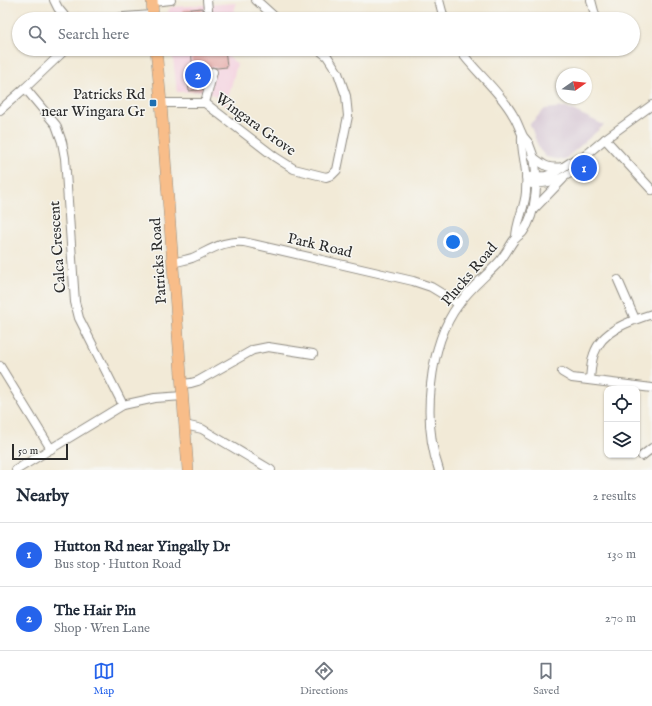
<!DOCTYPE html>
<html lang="en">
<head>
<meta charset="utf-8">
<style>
  :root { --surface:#fff; --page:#f6f6f7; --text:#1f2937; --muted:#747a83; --line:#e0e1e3; --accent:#2563eb }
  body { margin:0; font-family:"IM FELL English",serif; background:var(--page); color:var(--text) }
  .controls { position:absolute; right:12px; bottom:12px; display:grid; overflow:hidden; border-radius:8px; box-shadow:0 1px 3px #0004 }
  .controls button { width:36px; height:36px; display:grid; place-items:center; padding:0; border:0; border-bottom:1px solid var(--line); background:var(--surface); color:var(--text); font:20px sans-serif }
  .compass { position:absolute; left:556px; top:68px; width:36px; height:36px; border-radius:50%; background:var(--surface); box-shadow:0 1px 3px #0004; rotate:76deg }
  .scale { position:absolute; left:12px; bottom:10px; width:56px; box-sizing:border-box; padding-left:4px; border:2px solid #2b2b2b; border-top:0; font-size:11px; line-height:14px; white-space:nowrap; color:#2b2b2b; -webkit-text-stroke:3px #f6f6f2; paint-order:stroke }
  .you { position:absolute; left:453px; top:242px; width:14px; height:14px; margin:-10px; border:3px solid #fff; border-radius:50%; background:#1a73e8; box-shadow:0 0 0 6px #1a73e833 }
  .badge { display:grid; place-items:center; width:26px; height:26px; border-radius:50%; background:var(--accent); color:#fff; font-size:13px; font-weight:700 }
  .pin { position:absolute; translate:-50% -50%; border:2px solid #fff; box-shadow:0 1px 4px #0006 }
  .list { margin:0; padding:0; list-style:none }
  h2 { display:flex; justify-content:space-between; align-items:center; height:52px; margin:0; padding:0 16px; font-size:17px }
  h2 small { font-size:13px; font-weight:400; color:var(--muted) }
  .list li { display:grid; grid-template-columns:26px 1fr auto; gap:12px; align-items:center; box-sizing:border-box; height:64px; padding:0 16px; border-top:1px solid var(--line) }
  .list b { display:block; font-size:15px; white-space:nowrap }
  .list p { margin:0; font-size:13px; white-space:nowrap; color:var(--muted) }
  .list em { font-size:13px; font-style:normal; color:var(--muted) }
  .icon { flex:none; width:22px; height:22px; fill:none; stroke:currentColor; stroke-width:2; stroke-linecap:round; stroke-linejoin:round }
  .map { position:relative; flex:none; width:652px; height:470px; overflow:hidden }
  .search { position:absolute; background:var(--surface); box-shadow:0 1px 3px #0004; left:12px; right:12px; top:12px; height:44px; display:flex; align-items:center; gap:10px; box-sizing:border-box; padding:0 14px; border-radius:22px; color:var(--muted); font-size:15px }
  .sheet { height:180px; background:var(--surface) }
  nav { display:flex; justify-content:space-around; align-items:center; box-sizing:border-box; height:56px; border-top:1px solid var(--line); background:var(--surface); font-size:11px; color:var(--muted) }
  nav a { display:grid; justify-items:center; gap:2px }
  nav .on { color:var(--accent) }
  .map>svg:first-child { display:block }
  .built { fill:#f4cfde }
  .industrial { fill:#d0bdce }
  .building { fill:#e39f9c }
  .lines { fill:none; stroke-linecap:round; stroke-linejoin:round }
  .minor-casing { stroke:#8e8a81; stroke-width:10 }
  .major-casing { stroke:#8e8a81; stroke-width:12 }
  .minor { stroke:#fff; stroke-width:8 }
  .major { stroke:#f8bd89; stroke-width:11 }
  .poi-dot { fill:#1f6fb2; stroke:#f6f6f2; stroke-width:1.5 }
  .labels { text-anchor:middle; stroke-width:3; stroke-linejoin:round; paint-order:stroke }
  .poi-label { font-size:15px; fill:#2b2b2b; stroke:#f6f6f2; text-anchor:end }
  .street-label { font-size:15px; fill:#2b2b2b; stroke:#f6f6f2 }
</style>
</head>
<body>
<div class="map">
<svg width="652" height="470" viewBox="0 0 652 470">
  <rect width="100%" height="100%" fill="#f6f6f2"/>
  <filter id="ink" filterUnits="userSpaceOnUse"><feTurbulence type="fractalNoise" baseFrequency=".025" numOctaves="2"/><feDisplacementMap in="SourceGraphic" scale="8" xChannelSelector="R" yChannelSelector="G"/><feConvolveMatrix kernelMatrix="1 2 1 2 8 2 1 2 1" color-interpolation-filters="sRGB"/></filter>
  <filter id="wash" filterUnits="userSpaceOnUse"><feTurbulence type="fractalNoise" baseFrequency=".012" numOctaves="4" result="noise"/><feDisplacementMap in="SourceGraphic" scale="16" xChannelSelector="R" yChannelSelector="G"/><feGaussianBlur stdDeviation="0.9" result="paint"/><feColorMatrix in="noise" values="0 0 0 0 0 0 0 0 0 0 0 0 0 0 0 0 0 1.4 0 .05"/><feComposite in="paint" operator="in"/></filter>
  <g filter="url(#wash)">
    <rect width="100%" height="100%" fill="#f2ead7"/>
    <g class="built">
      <polygon points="236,3 233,19 169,19 168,11 171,7"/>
      <polygon points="172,49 228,49 227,55 237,64 226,106 214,95 203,91 177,92"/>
    </g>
    <polygon class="industrial" points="566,107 604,125 564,160 546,157 539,149 530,124 545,109"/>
    <g id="blocks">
      <g class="building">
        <polygon points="202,8 203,19 183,19 182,10"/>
        <polygon points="191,49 225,49 227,67 217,68 212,67 206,69 207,75 203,89 189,91 187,73 193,72"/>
      </g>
    </g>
  </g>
  <g filter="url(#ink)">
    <use href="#blocks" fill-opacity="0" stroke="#8e8a81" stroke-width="1"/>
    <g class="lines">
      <defs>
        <g id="minor">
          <polyline points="54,0 58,8 67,19"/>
          <polyline points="207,0 209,19"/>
          <polyline points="256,0 277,19"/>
          <polyline points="439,0 444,19"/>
          <polyline points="591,0 596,19"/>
          <polyline points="152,2 171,0"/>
          <polyline points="113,19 124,17 153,15"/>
          <polyline points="25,88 56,125 62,142 65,158 75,302 79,318 123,405"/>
          <polyline points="161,103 205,103 275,157 294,169 326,177 332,175 337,170 348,116 346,96 338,73 327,56 318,49"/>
          <polyline points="205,103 213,72"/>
          <polyline points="0,110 25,88 66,49"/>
          <polyline points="605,139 652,190"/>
          <path d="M533,157c12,9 15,12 30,10"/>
          <polyline points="526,177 546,176 554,173 574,160 581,159 605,139 652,105"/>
          <path d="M532,184c20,-1 31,-5 47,-17l2,-8"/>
          <polyline points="532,211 563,179"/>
          <path d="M516,238c0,-16 9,-30 10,-46 0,-6 1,-13 0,-19 -1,-13 -5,-25 -4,-37"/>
          <path d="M173,263c6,-2 13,-3 19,-5 19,-8 31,-18 52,-16l169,39 18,6 28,17"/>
          <polyline points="618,280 635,319"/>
          <polyline points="0,366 51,449"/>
          <polyline points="562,372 572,378 652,388"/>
          <path d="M590,379c1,-8 1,-17 4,-25 8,-24 36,-33 58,-40"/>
          <polyline points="182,384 191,383 198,381 253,350 268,347 313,354"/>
          <polyline points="185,425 202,429 271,470"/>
          <polyline points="642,456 652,448"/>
          <polyline points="16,470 123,405 155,398 183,396"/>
          <path d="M439,470c-17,-48 -11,-125 20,-166 11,-16 27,-28 40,-42 6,-7 10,-15 15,-22 3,-4 7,-5 9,-8 14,-19 16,-56 10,-77 -1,-3 -3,-8 -4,-11 -2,-4 -6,-6 -7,-10 -3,-6 -5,-13 -9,-19 -14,-25 -38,-43 -54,-66"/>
        </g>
        <g id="major">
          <polyline points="152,0 153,19"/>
          <polyline points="156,49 161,103 188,470"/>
        </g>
      </defs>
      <use href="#minor" class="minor-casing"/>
      <use href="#major" class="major-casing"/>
      <use href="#minor" class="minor"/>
      <use href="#major" class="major"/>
    </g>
  </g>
  <rect class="poi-dot" x="149" y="99" width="8" height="8" rx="2"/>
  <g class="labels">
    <g class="poi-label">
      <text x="145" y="99">Patricks Rd<tspan x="145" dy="17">near Wingara Gr</tspan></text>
    </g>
    <g class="street-label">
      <text transform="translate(256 124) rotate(36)" y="5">Wingara Grove</text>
      <text transform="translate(320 245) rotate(13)" y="5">Park Road</text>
      <text transform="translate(57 247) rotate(-94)" y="5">Calca Crescent</text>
      <text transform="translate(158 261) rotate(-94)" y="5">Patricks Road</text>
      <text transform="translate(469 274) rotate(-50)" y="5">Plucks Road</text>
    </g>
  </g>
</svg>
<div class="controls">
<button><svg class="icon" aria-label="locate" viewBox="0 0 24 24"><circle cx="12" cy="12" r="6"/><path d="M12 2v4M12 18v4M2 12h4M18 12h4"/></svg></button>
<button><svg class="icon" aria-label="layers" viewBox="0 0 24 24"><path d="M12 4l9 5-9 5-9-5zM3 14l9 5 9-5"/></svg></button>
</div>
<svg class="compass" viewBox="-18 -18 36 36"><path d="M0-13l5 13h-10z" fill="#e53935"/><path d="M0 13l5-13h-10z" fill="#747a83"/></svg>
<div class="scale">50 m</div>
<div class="you"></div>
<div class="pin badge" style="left:584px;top:168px">1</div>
<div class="pin badge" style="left:198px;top:75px">2</div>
<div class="search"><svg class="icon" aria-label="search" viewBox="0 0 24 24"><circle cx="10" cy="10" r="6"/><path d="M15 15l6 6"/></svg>Search here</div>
</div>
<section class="sheet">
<h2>Nearby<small>2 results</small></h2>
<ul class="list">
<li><span class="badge">1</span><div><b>Hutton Rd near Yingally Dr</b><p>Bus stop · Hutton Road</p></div><em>130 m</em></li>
<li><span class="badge">2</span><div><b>The Hair Pin</b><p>Shop · Wren Lane</p></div><em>270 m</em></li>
</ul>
</section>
<nav>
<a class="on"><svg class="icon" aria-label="map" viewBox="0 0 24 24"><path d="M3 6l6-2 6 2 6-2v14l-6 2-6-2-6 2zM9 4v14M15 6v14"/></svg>Map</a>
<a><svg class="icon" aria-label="directions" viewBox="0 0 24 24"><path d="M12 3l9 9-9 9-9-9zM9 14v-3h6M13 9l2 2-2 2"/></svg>Directions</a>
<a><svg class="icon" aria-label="saved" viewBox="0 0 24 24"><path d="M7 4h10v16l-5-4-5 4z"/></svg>Saved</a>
</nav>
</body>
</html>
